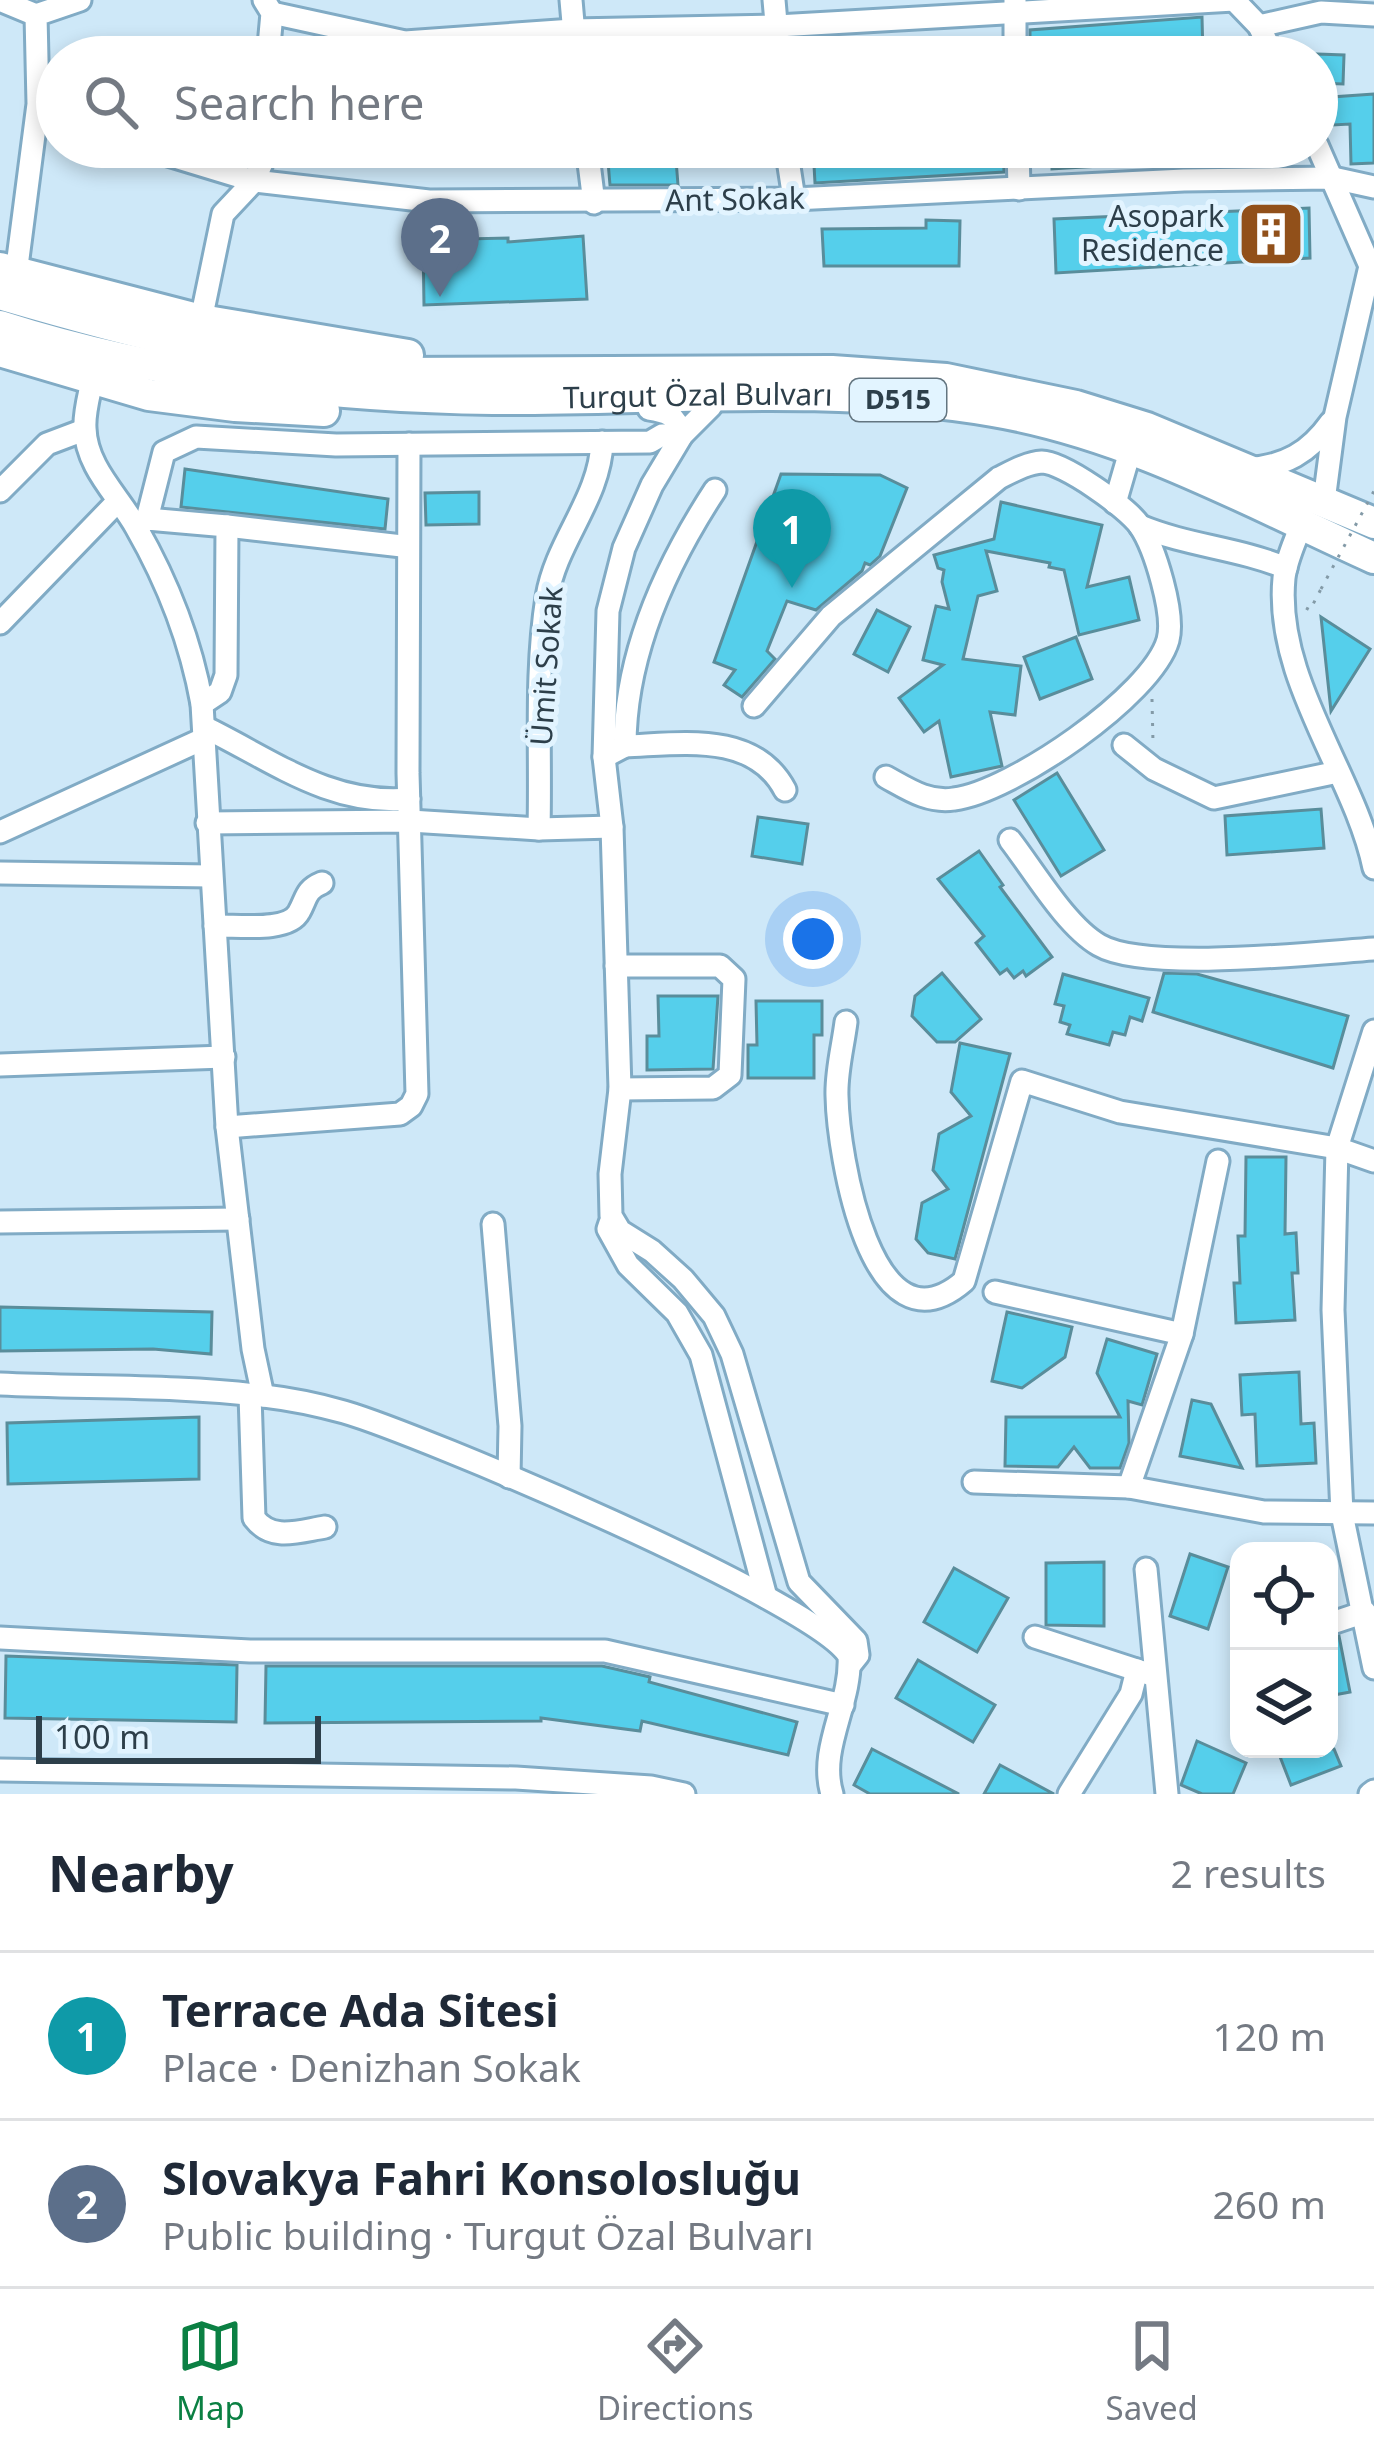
<!DOCTYPE html>
<html lang="en">
<head>
<meta charset="utf-8">
<style>
  :root { --surface:#fff; --page:#f6f6f7; --text:#1f2937; --muted:#747a83; --line:#e0e1e3; --accent:#0b8043 }
  body { margin:0; font-family:"Noto Sans",sans-serif; background:var(--page); color:var(--text) }
  .controls { position:absolute; right:36px; bottom:36px; display:grid; overflow:hidden; border-radius:24px; box-shadow:0 6px 18px #0003 }
  .controls button { width:108px; height:108px; display:grid; place-items:center; padding:0; border:0; border-bottom:3px solid var(--line); background:var(--surface); color:var(--text); font:60px sans-serif }
  .scale { position:absolute; left:36px; bottom:30px; width:285px; box-sizing:border-box; padding-left:12px; border:6px solid #2d3f4a; border-top:0; font-size:33px; line-height:42px; white-space:nowrap; color:#2d3f4a; -webkit-text-stroke:9px #e2f4ff; paint-order:stroke }
  .you { position:absolute; left:813px; top:939px; width:42px; height:42px; margin:-30px; border:9px solid #fff; border-radius:50%; background:#1a73e8; box-shadow:0 0 0 18px #1a73e833 }
  .badge { display:grid; place-items:center; width:78px; height:78px; border-radius:50%; background:var(--accent); color:#fff; font-size:39px; font-weight:700 }
  .pin { position:absolute; translate:-50% -99px; filter:drop-shadow(0 3px 6px #0008) }
  .pin::after { content:''; position:absolute; top:63px; width:42px; height:36px; background:inherit; clip-path:polygon(0 0,100% 0,50% 100%) }
  .list { margin:0; padding:0; list-style:none }
  h2 { display:flex; justify-content:space-between; align-items:center; height:156px; margin:0; padding:0 48px; font-size:51px }
  h2 small { font-size:39px; font-weight:400; color:var(--muted) }
  .list li { display:grid; grid-template-columns:78px 1fr auto; gap:36px; align-items:center; box-sizing:border-box; height:168px; padding:0 48px; border-top:3px solid var(--line) }
  .list b { display:block; font-size:45px; white-space:nowrap }
  .list p { margin:0; font-size:39px; white-space:nowrap; color:var(--muted) }
  .list em { font-size:39px; font-style:normal; color:var(--muted) }
  .icon { flex:none; width:66px; height:66px; fill:none; stroke:currentColor; stroke-width:2; stroke-linecap:round; stroke-linejoin:round }
  .map { position:relative; flex:none; width:1374px; height:1794px; overflow:hidden }
  .search { position:absolute; background:var(--surface); box-shadow:0 6px 18px #0003; left:36px; right:36px; top:36px; height:132px; display:flex; align-items:center; gap:30px; box-sizing:border-box; padding:0 42px; border-radius:66px; color:var(--muted); font-size:45px }
  .sheet { height:492px; background:var(--surface) }
  nav { display:flex; justify-content:space-around; align-items:center; box-sizing:border-box; height:168px; border-top:3px solid var(--line); background:var(--surface); font-size:33px; color:var(--muted) }
  nav a { display:grid; justify-items:center; gap:6px }
  nav .on { color:var(--accent) }
  .map>svg:first-child { display:block }
  .building { fill:#55cfeb; stroke:#598d9b; stroke-width:3 }
  .lines { fill:none; stroke-linecap:round; stroke-linejoin:round }
  .minor-casing { stroke:#81abc5; stroke-width:27 }
  .highway-casing { stroke:#81abc5; stroke-width:36 }
  .path { stroke:#839aa7; stroke-width:3; stroke-dasharray:3 9; stroke-linecap:butt }
  .minor { stroke:#fff; stroke-width:21 }
  .highway { stroke:#fff; stroke-width:30 }
  .path-bridge { stroke:#839aa7; stroke-width:3; stroke-dasharray:3 9; stroke-linecap:butt }
  .labels { text-anchor:middle; stroke-width:10; stroke-linejoin:round; paint-order:stroke }
  .shield { fill:#e2f4ff; stroke:#637580; stroke-width:3 }
  .shield-label { font-size:27px; font-weight:bold; fill:#2d3f4a }
  .street-label { font-size:30px; fill:#2d3f4a; stroke:#e2f4ff }
  .poi-label { font-size:30px; fill:#2d3f4a; stroke:#e2f4ff; text-anchor:end }
</style>
</head>
<body>
<div class="map">
<svg width="1374" height="1794" viewBox="0 0 1374 1794">
  <rect width="100%" height="100%" fill="#cee8f8"/>
  <g class="building">
    <polygon points="1202,17 1203,57 1030,57 1030,30"/>
    <polygon points="1317,54 1344,55 1343,84 1317,83"/>
    <polygon points="1374,94 1374,163 1351,164 1350,124 1333,125 1332,97"/>
    <polygon points="675,147 678,185 610,185 607,150"/>
    <polygon points="813,147 1003,147 1004,172 815,183"/>
    <polygon points="1052,147 1233,147 1234,158 1052,169"/>
    <polygon points="1309,208 1310,258 1056,273 1054,219"/>
    <polygon points="926,220 960,221 959,266 824,266 822,229 926,228"/>
    <polygon points="583,236 587,299 424,305 423,240 508,238 508,242"/>
    <polygon points="185,469 388,499 385,529 181,507"/>
    <polygon points="781,474 880,475 907,488 880,556 870,565 865,563 862,571 816,610 787,601 767,651 775,659 742,697 724,685 735,670 714,662"/>
    <polygon points="479,492 479,524 426,525 425,493"/>
    <polygon points="1001,502 1102,525 1087,587 1129,577 1139,620 1079,635 1064,570 1049,567 1050,563 986,551 997,591 978,596 963,659 1021,666 1015,715 990,712 1002,766 951,777 939,721 924,732 899,698 943,665 923,660 936,606 949,609 942,582 944,570 938,568 934,555 994,539"/>
    <polygon points="877,610 910,627 888,672 854,654"/>
    <polygon points="1321,617 1370,649 1331,711"/>
    <polygon points="1076,637 1092,679 1040,699 1024,657"/>
    <polygon points="1057,773 1104,850 1061,876 1014,800"/>
    <polygon points="1321,809 1324,848 1227,855 1225,816"/>
    <polygon points="758,817 808,824 802,864 752,856"/>
    <polygon points="979,851 1003,885 1000,887 1052,957 1026,976 1023,971 1014,978 1007,969 1000,974 976,943 984,936 938,879"/>
    <polygon points="942,973 981,1019 955,1042 937,1042 912,1016 915,996"/>
    <polygon points="1164,973 1197,974 1348,1016 1333,1068 1153,1012"/>
    <polygon points="1063,974 1149,998 1142,1021 1130,1017 1125,1035 1113,1032 1109,1045 1067,1034 1070,1025 1060,1022 1064,1006 1055,1004"/>
    <polygon points="658,996 718,996 713,1069 647,1070 647,1036 659,1036"/>
    <polygon points="756,1001 822,1001 822,1035 814,1035 814,1078 748,1078 748,1045 757,1045"/>
    <polygon points="960,1043 1010,1054 955,1259 928,1253 916,1239 922,1203 948,1189 933,1170 939,1134 971,1116 951,1092"/>
    <polygon points="1246,1157 1286,1157 1285,1234 1296,1233 1298,1273 1292,1273 1295,1320 1236,1323 1234,1283 1240,1283 1238,1236 1245,1236"/>
    <polygon points="0,1307 212,1312 211,1354 153,1349 0,1351"/>
    <polygon points="1007,1312 1072,1327 1065,1357 1022,1388 992,1381"/>
    <polygon points="1107,1339 1157,1354 1142,1405 1128,1401 1129,1443 1120,1468 1090,1468 1074,1447 1058,1467 1005,1466 1006,1417 1120,1417 1097,1373"/>
    <polygon points="1299,1372 1301,1424 1314,1423 1316,1463 1257,1466 1255,1414 1242,1415 1240,1375"/>
    <polygon points="1192,1400 1211,1404 1242,1468 1180,1456"/>
    <polygon points="199,1417 199,1479 8,1484 7,1423"/>
    <polygon points="1190,1554 1228,1567 1208,1629 1170,1616"/>
    <polygon points="1104,1562 1104,1626 1046,1625 1046,1563"/>
    <polygon points="954,1568 1008,1598 977,1652 924,1622"/>
    <polygon points="1339,1636 1350,1692 1329,1696 1329,1639"/>
    <polygon points="6,1656 237,1665 236,1722 5,1718"/>
    <polygon points="918,1660 995,1705 973,1742 896,1698"/>
    <polygon points="266,1666 602,1666 650,1677 649,1682 797,1722 788,1755 642,1721 640,1731 541,1718 541,1721 265,1723"/>
    <polygon points="1197,1741 1246,1763 1233,1794 1202,1794 1181,1785"/>
    <polygon points="872,1749 959,1794 870,1794 854,1785"/>
    <polygon points="1277,1749 1334,1749 1341,1766 1291,1785"/>
    <polygon points="1000,1765 1054,1794 984,1794"/>
  </g>
  <g class="lines">
    <defs>
      <g id="minor">
        <polyline points="0,0 36,15"/>
        <polyline points="264,0 272,13 268,57"/>
        <polyline points="571,0 576,57"/>
        <polyline points="774,0 779,57"/>
        <polyline points="1234,0 1259,26 1274,57"/>
        <polyline points="272,13 405,42 573,30 777,26 1234,0"/>
        <polyline points="1259,26 1321,12 1374,15"/>
        <polyline points="1015,57 1015,0"/>
        <polyline points="1317,145 1370,266 1335,417 1324,501"/>
        <polyline points="142,147 254,181 429,201 794,199 1184,180 1333,178 1374,187"/>
        <polyline points="587,147 594,203"/>
        <polyline points="786,147 794,199"/>
        <polyline points="1018,147 1019,189"/>
        <polyline points="16,274 38,104 36,15 80,0"/>
        <polyline points="201,320 223,214 254,181 269,147"/>
        <path d="M92,381c-3,15 -8,32 -7,47 1,39 33,67 51,99 31,54 55,116 66,177l25,423 26,222 10,47"/>
        <polyline points="711,406 682,435 652,485 624,548 608,611 604,757 612,827 620,1089 610,1174 611,1216 620,1231 652,1251 683,1279 714,1316 732,1354 799,1582 856,1641 858,1655 850,1665"/>
        <path d="M649,409c20,3 26,6 33,26"/>
        <path d="M1247,469c38,-3 62,-16 84,-47"/>
        <polyline points="0,491 47,444 84,430"/>
        <polyline points="1115,503 1131,448"/>
        <polyline points="147,519 164,452 196,437 336,445 650,442 662,435 682,435"/>
        <path d="M1301,525c-6,17 -15,35 -17,53 -10,102 71,197 90,290"/>
        <polyline points="227,526 402,546"/>
        <path d="M1140,526c48,20 98,22 146,42"/>
        <polyline points="137,527 147,519 227,526 226,675 220,692 202,704"/>
        <polyline points="0,623 118,501"/>
        <path d="M754,706l77,-90 168,-138c14,-7 28,-15 43,-16 21,0 86,46 98,64 15,22 35,88 28,114 -16,56 -157,152 -214,159 -26,4 -46,-10 -68,-22"/>
        <path d="M204,727c68,33 126,79 205,72"/>
        <polyline points="1124,745 1154,769 1214,798 1338,772"/>
        <path d="M625,746c56,-2 129,-15 160,44"/>
        <path d="M604,757l21,-11c0,-92 41,-181 90,-256"/>
        <polyline points="207,823 410,821 539,829 612,827"/>
        <path d="M539,829c2,-76 -4,-156 8,-232 9,-56 53,-98 55,-155"/>
        <polyline points="0,832 203,739"/>
        <path d="M1010,840c24,31 56,86 89,105 46,27 216,8 275,4"/>
        <polyline points="0,873 211,876"/>
        <path d="M215,926c20,-1 73,7 84,-14 8,-14 6,-22 23,-29"/>
        <polyline points="616,966 720,966 734,979 730,1075 713,1088 620,1089"/>
        <path d="M846,1022c-3,24 -10,50 -9,74 1,57 34,265 127,185l58,-200 98,31 217,36 37,13"/>
        <polyline points="1374,1031 1337,1148 1333,1310 1342,1514 1374,1668"/>
        <polyline points="0,1065 224,1057"/>
        <polyline points="227,1127 400,1114 411,1106 417,1094 408,773 409,444"/>
        <polyline points="0,1222 238,1219"/>
        <polyline points="610,1223 608,1229 628,1265 677,1313 701,1355 766,1597"/>
        <polyline points="493,1224 510,1426 509,1477"/>
        <polyline points="995,1292 1182,1334"/>
        <path d="M0,1384c84,4 181,1 264,12 26,3 55,9 80,16 76,22 474,190 505,244 3,47 -31,92 -17,138"/>
        <path d="M250,1395l4,123c18,24 45,13 71,9"/>
        <polyline points="974,1482 1129,1487 1264,1512 1374,1513"/>
        <polyline points="1129,1487 1182,1334 1218,1161"/>
        <polyline points="1146,1569 1167,1794"/>
        <polyline points="1329,1624 1365,1612"/>
        <polyline points="1035,1637 1149,1674"/>
        <polyline points="0,1638 250,1651 605,1651 843,1705"/>
        <polyline points="0,1770 516,1778 651,1787 684,1794"/>
        <polyline points="1069,1794 1131,1694 1137,1670"/>
        <polyline points="1370,1794 1374,1791"/>
      </g>
      <g id="highway">
        <polyline points="0,268 201,320 408,355"/>
        <path d="M0,294c129,38 256,71 392,79l440,-2 114,8 130,27 71,22 227,95"/>
        <path id="s1" d="M0,326c160,51 326,71 493,73 166,1 335,-16 500,12 136,23 257,91 381,147"/>
        <polyline points="0,351 149,395 235,406 324,411"/>
      </g>
    </defs>
    <use href="#minor" class="minor-casing"/>
    <use href="#highway" class="highway-casing"/>
    <g class="path">
      <polyline points="1306,608 1310,610 1321,589"/>
      <polyline points="1152,699 1153,743"/>
    </g>
    <use href="#minor" class="minor"/>
    <use href="#highway" class="highway"/>
    <polyline class="path-bridge" points="1321,589 1374,491"/>
  </g>
  <defs>
    <symbol id="building-square" viewBox="-11 -11 22 22"><rect x="-9" y="-9" width="18" height="18" rx="4" fill="#91501a" stroke="#e2f4ff"/><path d="M-4-6H4V6H1V3H-1V6H-4ZM-2.5-4.3h1.7v1.8h-1.7ZM.8-4.3h1.7v1.8H.8ZM-2.5-1h1.7V.8h-1.7ZM.8-1h1.7V.8H.8Z" fill="#fff"/></symbol>
  </defs>
  <g fill-rule="evenodd">
    <use href="#building-square" x="1233" y="196" width="76" height="76"/>
  </g>
  <g class="labels">
    <rect class="shield" x="850" y="379" width="96" height="42" rx="9"/>
    <g class="shield-label">
      <text x="898" y="409">D515</text>
    </g>
    <g class="street-label">
      <text transform="translate(735 200) rotate(-1)" y="10">Ant Sokak</text>
      <text dy="10" stroke="none"><textPath href="#s1" startOffset="705">Turgut Özal Bulvarı</textPath></text>
      <text transform="translate(547 666) rotate(-86)" y="10">Ümit Sokak</text>
    </g>
    <g class="poi-label">
      <text x="1224" y="227">Asopark<tspan x="1224" dy="34">Residence</tspan></text>
    </g>
  </g>
</svg>
<div class="controls">
<button><svg class="icon" aria-label="locate" viewBox="0 0 24 24"><circle cx="12" cy="12" r="6"/><path d="M12 2v4M12 18v4M2 12h4M18 12h4"/></svg></button>
<button><svg class="icon" aria-label="layers" viewBox="0 0 24 24"><path d="M12 4l9 5-9 5-9-5zM3 14l9 5 9-5"/></svg></button>
</div>
<div class="scale">100 m</div>
<div class="you"></div>
<div class="pin badge" style="left:792px;top:588px;background:#0f9aa8">1</div>
<div class="pin badge" style="left:440px;top:297px;background:#5c6f8a">2</div>
<div class="search"><svg class="icon" aria-label="search" viewBox="0 0 24 24"><circle cx="10" cy="10" r="6"/><path d="M15 15l6 6"/></svg>Search here</div>
</div>
<section class="sheet">
<h2>Nearby<small>2 results</small></h2>
<ul class="list">
<li><span class="badge" style="background:#0f9aa8">1</span><div><b>Terrace Ada Sitesi</b><p>Place · Denizhan Sokak</p></div><em>120 m</em></li>
<li><span class="badge" style="background:#5c6f8a">2</span><div><b>Slovakya Fahri Konsolosluğu</b><p>Public building · Turgut Özal Bulvarı</p></div><em>260 m</em></li>
</ul>
</section>
<nav>
<a class="on"><svg class="icon" aria-label="map" viewBox="0 0 24 24"><path d="M3 6l6-2 6 2 6-2v14l-6 2-6-2-6 2zM9 4v14M15 6v14"/></svg>Map</a>
<a><svg class="icon" aria-label="directions" viewBox="0 0 24 24"><path d="M12 3l9 9-9 9-9-9zM9 14v-3h6M13 9l2 2-2 2"/></svg>Directions</a>
<a><svg class="icon" aria-label="saved" viewBox="0 0 24 24"><path d="M7 4h10v16l-5-4-5 4z"/></svg>Saved</a>
</nav>
</body>
</html>
